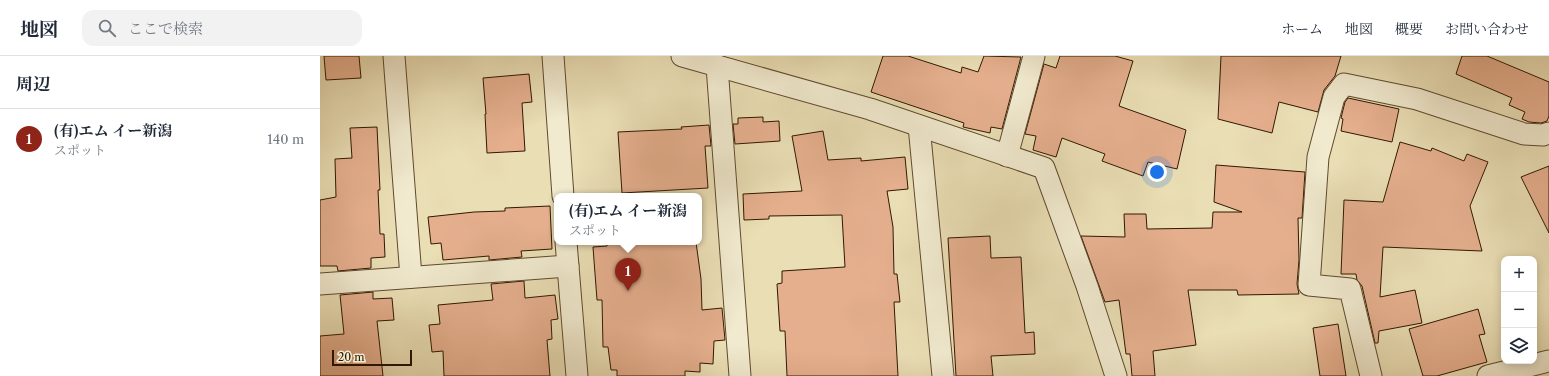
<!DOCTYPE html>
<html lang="ja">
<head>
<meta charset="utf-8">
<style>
  :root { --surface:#fff; --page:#f2f2f3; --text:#1f2937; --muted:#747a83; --line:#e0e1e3; --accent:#8f2418 }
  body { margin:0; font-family:"Libre Caslon Text","Noto Serif JP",serif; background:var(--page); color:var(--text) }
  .controls { position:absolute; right:12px; bottom:12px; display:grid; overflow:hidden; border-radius:8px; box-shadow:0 2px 10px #0003 }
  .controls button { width:36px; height:36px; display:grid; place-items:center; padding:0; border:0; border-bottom:1px solid var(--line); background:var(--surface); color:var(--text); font:20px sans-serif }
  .scale { position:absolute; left:12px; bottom:10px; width:80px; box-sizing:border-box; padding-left:4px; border:2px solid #311800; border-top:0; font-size:11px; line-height:14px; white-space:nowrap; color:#311800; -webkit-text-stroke:3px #f1eacf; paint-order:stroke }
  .you { position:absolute; left:837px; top:116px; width:14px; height:14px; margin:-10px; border:3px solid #fff; border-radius:50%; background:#1a73e8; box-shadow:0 0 0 6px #1a73e833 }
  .badge { display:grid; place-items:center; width:26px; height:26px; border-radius:50%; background:var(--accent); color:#fff; font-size:13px; font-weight:700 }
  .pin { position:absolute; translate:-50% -33px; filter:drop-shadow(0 1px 2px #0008) }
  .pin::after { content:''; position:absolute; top:21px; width:14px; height:12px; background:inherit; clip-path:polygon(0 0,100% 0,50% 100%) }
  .popup { position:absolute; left:234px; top:137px; width:148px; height:52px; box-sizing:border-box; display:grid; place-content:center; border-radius:8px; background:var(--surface); filter:drop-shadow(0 1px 3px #0005); font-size:13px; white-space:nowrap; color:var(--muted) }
  .popup b { font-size:15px; color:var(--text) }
  .popup::after { content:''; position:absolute; left:50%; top:100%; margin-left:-8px; border:8px solid transparent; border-top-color:var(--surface) }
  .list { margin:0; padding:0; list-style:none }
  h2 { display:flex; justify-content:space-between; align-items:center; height:52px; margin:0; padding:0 16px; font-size:17px }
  h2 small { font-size:13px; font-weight:400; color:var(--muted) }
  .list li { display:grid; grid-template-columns:26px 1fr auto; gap:12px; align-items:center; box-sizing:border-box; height:60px; padding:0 16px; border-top:1px solid var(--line) }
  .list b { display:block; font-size:15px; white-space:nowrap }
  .list p { margin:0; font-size:13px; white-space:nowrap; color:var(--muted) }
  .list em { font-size:13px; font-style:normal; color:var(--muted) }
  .icon { flex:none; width:22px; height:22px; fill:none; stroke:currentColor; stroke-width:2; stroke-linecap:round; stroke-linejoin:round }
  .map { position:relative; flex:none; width:1229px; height:320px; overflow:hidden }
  header { display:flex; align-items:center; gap:24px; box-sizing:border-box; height:56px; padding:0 20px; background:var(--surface); border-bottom:1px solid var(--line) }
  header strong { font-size:19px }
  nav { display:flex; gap:22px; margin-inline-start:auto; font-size:14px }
  .search { width:280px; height:36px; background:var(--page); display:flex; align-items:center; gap:10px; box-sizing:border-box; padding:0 14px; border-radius:12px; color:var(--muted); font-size:15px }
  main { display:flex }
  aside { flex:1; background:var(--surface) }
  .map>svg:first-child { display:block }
  .building { fill:#e5af8e; stroke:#311800 }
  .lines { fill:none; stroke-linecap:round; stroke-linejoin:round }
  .minor-casing { stroke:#5f4a2d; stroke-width:23 }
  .minor { stroke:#f1eacf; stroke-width:21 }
</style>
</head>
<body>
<header>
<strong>地図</strong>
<div class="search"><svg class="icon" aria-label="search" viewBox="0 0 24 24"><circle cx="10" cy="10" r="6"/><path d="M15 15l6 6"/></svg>ここで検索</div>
<nav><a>ホーム</a><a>地図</a><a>概要</a><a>お問い合わせ</a></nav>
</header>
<main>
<aside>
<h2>周辺<small></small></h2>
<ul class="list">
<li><span class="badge">1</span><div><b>(有)エム イー新潟</b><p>スポット</p></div><em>140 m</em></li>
</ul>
</aside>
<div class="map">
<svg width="1229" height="320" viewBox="0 0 1229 320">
  <rect width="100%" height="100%" fill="#eadeb5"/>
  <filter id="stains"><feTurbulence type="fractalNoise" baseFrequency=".005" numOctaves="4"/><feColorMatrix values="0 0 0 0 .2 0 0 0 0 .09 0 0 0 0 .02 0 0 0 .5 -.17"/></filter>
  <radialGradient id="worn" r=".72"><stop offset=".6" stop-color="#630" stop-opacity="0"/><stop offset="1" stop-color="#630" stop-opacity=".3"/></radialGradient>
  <g class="building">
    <polygon points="4,0 39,0 41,22 6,24"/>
    <polygon points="563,0 588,0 641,17 642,11 658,16 664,0 701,1 682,73 671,71 670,77 643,71 644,67 551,36"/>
    <polygon points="740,0 795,0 813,5 799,50 866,74 857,113 828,106 823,120 782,105 785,98 742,82 736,101 713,94 716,80 705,78 724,8 736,12"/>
    <polygon points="901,0 1021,0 1015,20 1004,34 998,56 959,46 952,77 898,63"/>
    <polygon points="1142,0 1167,0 1229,26 1229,60 1227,65 1221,67 1209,66 1202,63 1205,56 1189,49 1192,42 1136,18"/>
    <polygon points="209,18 212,46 202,47 205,95 167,97 165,58 166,58 163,22"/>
    <polygon points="1028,42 1079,53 1072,86 1021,75 1023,63 1021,62 1025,46"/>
    <polygon points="443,61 443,66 459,65 460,85 415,88 413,68 418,68 418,62"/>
    <polygon points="389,69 391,90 385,90 388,132 302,137 298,76 362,73 361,71"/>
    <polygon points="57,71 60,134 58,134 60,178 64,178 65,201 51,202 51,212 18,215 17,210 0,210 0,144 16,141 15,103 32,102 30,72"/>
    <polygon points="503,75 508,104 541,102 541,105 585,101 588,133 567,135 573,171 574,218 577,218 580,246 574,246 578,320 467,320 465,275 460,275 457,228 462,227 462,215 525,211 522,159 449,160 449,163 424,164 423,138 482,135 472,80"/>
    <polygon points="1080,86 1111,95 1112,92 1144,105 1147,98 1168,106 1150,150 1162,195 1063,191 1060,241 1095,234 1102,267 1059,275 1058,287 1055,287 1042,230 1037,224 1036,218 1021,218 1024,144 1063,146"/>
    <polygon points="896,109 985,116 982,162 978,162 979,204 977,228 979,238 918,239 917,234 868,234 876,289 833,295 835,320 812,320 810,298 806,298 799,244 785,246 761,180 805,181 804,158 826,158 827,173 892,172 893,156 922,156 894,146"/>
    <polygon points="1229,110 1229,177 1201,121"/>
    <polygon points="230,150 232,193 201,195 202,201 169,204 169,200 123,204 121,187 111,188 108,161 154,156 185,155 185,152"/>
    <polygon points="670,180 671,202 701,201 705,277 714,276 715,298 671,300 673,320 636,320 628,182"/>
    <polygon points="287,186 376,186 381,223 382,254 402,252 405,284 394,285 393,308 380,307 380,316 365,315 365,320 297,320 297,314 291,314 288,291 283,291 282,244 277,244 273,191 287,190"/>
    <polygon points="204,225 205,242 235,239 238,263 231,264 232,283 227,284 230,320 124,320 123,295 112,296 109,269 120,268 118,249 173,244 171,228"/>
    <polygon points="53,236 53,243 72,242 74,264 57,265 63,320 0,320 0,280 24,278 20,239"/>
    <polygon points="1158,253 1165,278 1159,279 1167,306 1117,320 1103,320 1089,273"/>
    <polygon points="1018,268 1026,320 1000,320 993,272"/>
  </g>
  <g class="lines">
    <defs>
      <g id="minor">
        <polyline points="74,0 91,221"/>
        <polyline points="233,0 243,140"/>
        <polyline points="362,0 550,53 724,112 767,230 796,320"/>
        <polyline points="397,10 420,320"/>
        <polyline points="599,70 623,320"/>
        <polyline points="687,100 714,0"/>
        <polyline points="246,186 257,320"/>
        <polyline points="0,228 248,210"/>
        <polyline points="1051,320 1030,233 989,229 998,101 1014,41 1024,28 1097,43 1204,78 1223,79 1229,77"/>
        <polyline points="1168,320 1229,305"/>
      </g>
    </defs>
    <use href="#minor" class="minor-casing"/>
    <use href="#minor" class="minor"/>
  </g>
  <rect width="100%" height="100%" filter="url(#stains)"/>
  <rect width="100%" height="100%" fill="url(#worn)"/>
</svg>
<div class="controls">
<button>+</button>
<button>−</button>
<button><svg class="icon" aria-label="layers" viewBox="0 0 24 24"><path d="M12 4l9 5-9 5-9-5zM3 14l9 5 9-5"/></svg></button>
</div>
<div class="scale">20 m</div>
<div class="you"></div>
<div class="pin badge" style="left:308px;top:235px">1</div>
<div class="popup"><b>(有)エム イー新潟</b>スポット</div>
</div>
</main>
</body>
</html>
